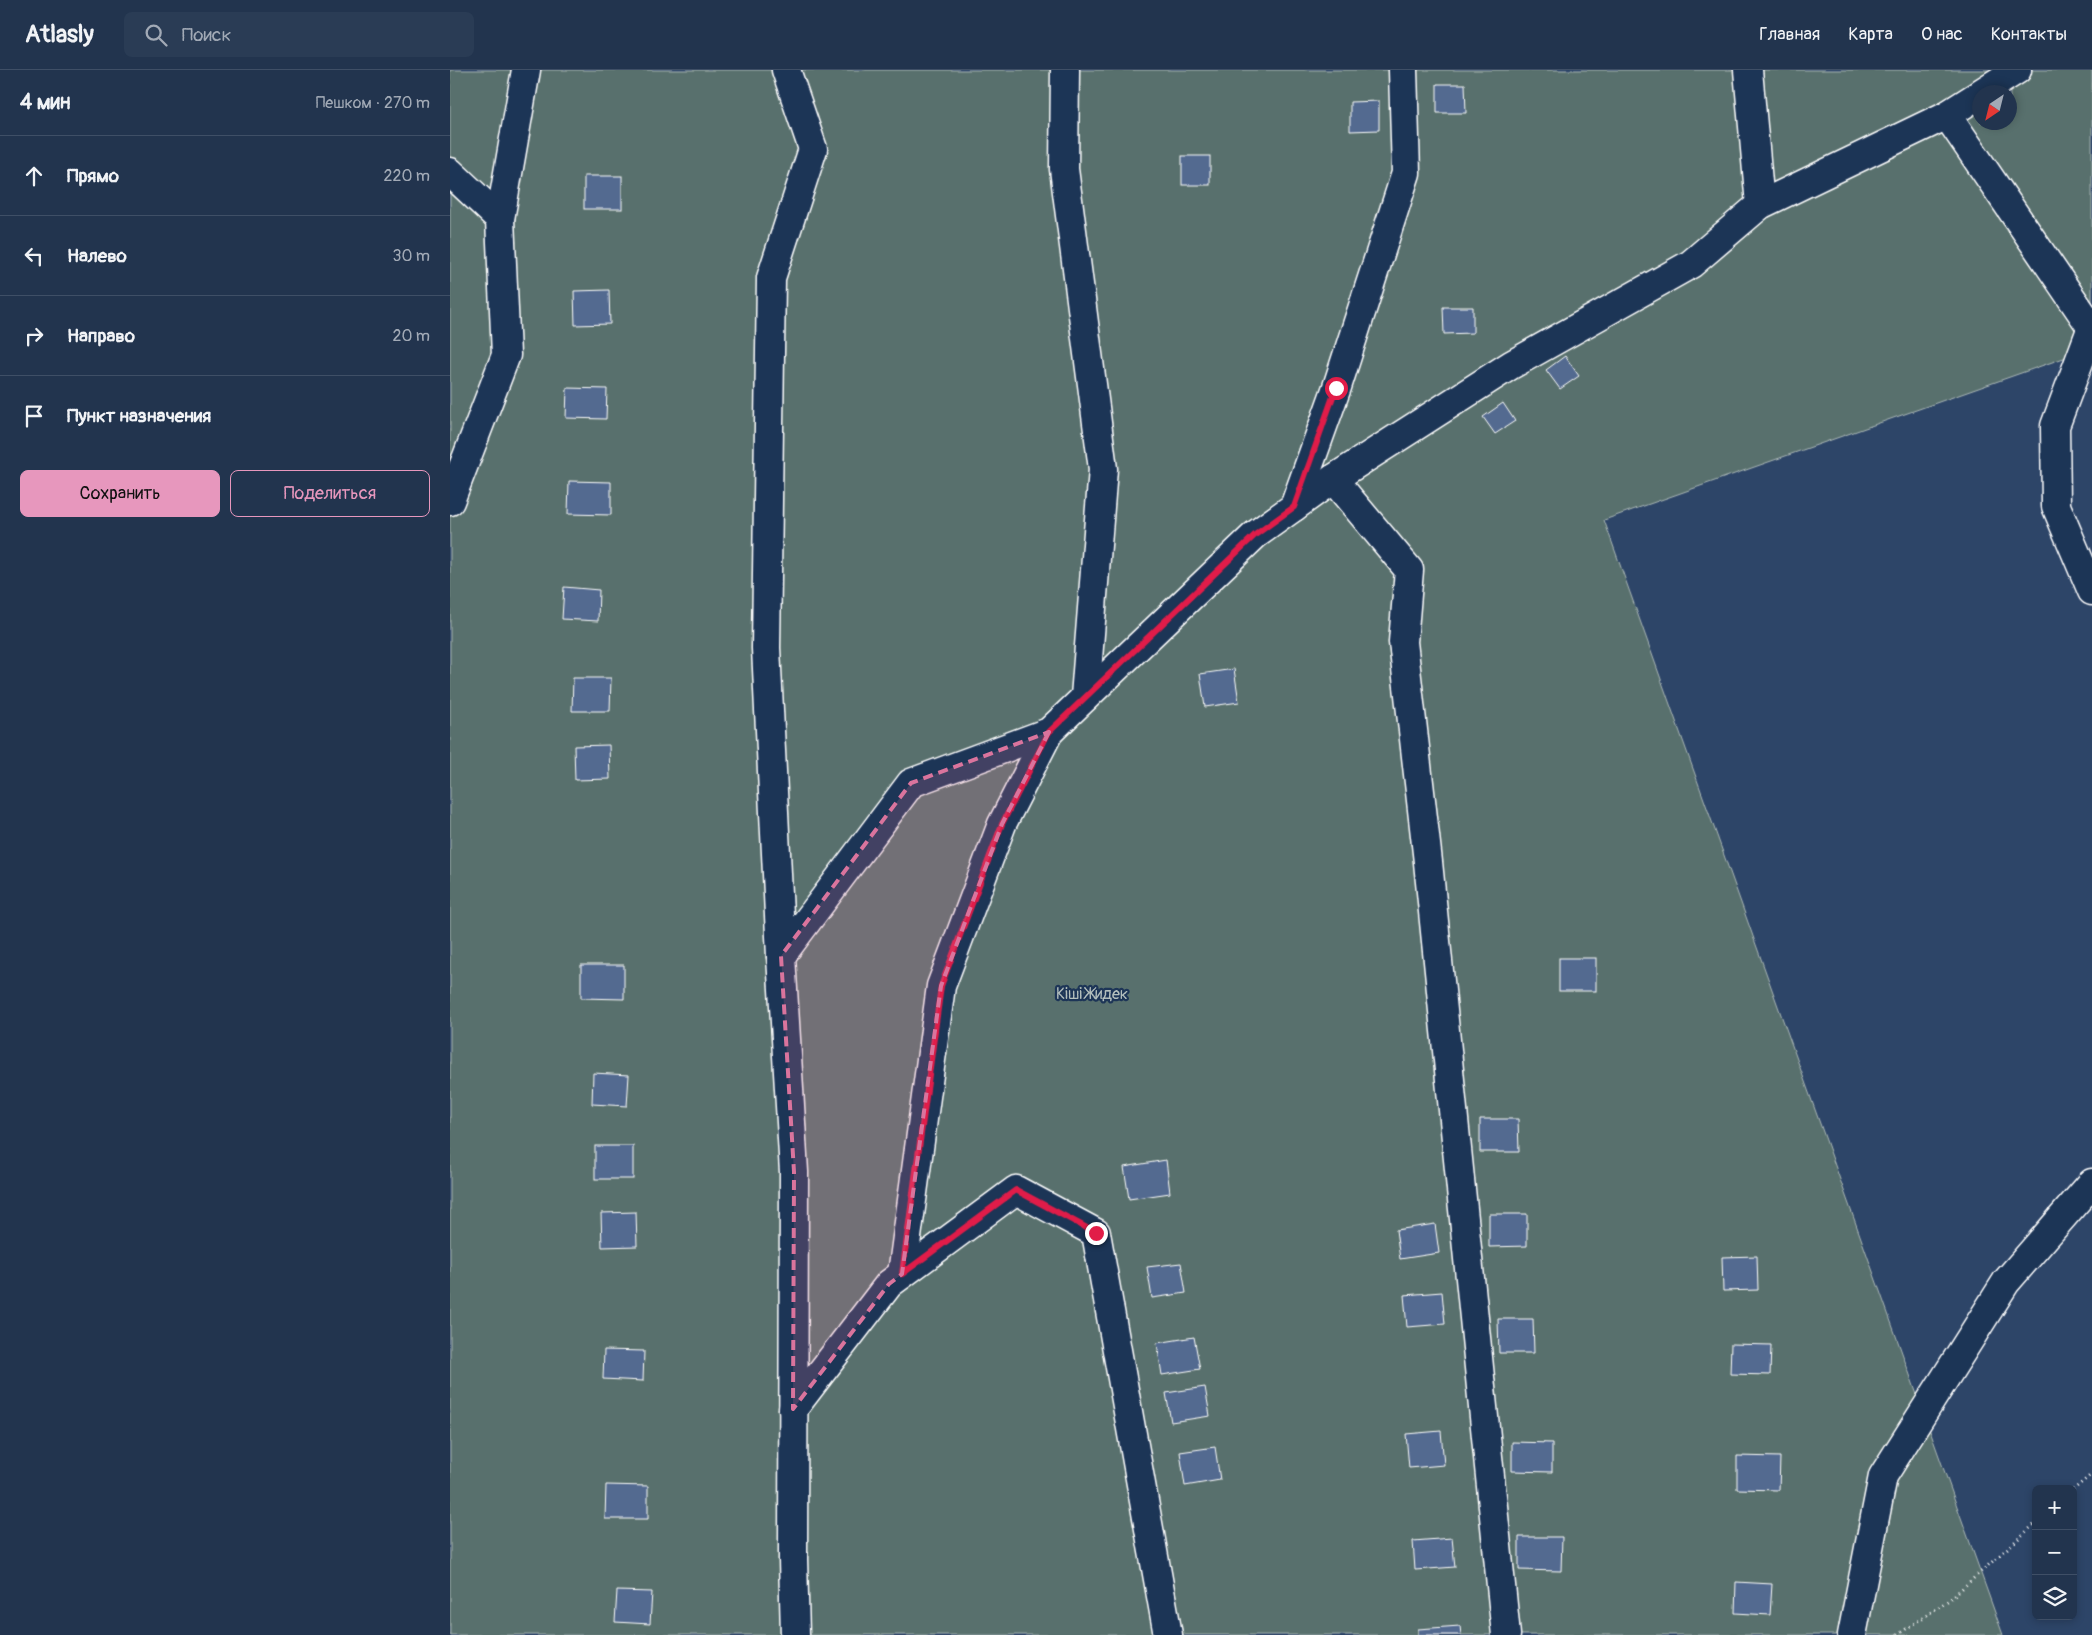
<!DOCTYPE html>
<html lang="ru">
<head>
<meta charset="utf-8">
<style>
  :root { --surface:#22344e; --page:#2a3c55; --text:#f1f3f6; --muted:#a2aab6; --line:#3f4f66; --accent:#e797bd }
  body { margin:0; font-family:Pangolin,sans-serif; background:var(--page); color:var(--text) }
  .controls { position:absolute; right:15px; bottom:15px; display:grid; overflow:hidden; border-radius:8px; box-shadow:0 2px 8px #0003 }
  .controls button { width:45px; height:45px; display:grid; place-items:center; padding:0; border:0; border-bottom:1px solid var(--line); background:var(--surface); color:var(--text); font:25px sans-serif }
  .compass { position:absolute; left:1522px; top:15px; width:45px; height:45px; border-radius:50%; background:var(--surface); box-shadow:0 2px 8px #0003; rotate:215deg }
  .stop { position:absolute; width:15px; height:15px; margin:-11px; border:4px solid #e11d48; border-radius:50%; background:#fff }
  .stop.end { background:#e11d48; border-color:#fff; box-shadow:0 1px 5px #0008 }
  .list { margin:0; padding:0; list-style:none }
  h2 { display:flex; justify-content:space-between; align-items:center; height:65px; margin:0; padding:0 20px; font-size:21px }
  h2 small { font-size:16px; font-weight:400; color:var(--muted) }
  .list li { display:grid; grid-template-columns:32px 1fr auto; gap:15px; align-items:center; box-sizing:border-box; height:80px; padding:0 20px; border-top:1px solid var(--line) }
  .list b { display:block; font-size:19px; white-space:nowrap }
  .list em { font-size:16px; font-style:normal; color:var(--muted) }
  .actions { display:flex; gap:10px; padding:15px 20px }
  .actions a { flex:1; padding:11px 0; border:1px solid var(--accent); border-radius:8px; text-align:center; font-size:18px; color:var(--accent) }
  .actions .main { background:var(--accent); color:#111 }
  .icon { flex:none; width:28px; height:28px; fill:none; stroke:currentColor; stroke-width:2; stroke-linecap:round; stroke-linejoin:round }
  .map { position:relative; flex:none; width:1642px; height:1565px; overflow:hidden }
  header { display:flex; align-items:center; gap:30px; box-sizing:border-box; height:70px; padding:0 25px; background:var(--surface); border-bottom:1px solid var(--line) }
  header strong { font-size:24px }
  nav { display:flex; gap:28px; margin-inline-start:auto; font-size:18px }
  .search { width:350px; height:45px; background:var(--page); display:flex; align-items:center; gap:12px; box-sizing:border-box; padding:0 18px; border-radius:8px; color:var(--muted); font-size:19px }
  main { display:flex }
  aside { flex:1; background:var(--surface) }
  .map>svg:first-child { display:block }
  .green { fill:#58706d; stroke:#acb8b6; fill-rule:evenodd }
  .building { fill:#536a90; stroke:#fff }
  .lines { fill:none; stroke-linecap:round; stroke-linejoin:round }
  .minor-casing { stroke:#fff; stroke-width:31 }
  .path { stroke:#fff; stroke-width:3; stroke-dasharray:1 4; stroke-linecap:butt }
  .minor { stroke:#1d3557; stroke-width:28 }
  .route { stroke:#e11d48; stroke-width:6 }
  .marked { fill:#da749d; fill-opacity:0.2; stroke:#da749d; stroke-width:4; stroke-dasharray:10 6; stroke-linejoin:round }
  .labels { text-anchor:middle; stroke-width:4.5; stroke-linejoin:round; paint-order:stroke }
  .park-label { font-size:16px; fill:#b4bfbd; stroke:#1d3557 }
</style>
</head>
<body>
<header>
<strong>Atlasly</strong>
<div class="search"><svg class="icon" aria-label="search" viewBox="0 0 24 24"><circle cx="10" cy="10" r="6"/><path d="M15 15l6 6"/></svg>Поиск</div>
<nav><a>Главная</a><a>Карта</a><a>О нас</a><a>Контакты</a></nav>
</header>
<main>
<aside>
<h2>4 мин<small>Пешком · 270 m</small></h2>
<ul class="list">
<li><svg class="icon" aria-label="ahead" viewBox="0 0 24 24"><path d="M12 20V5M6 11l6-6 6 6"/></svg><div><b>Прямо</b></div><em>220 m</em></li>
<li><svg class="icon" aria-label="left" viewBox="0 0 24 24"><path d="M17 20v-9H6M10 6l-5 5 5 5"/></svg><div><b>Налево</b></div><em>30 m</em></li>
<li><svg class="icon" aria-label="right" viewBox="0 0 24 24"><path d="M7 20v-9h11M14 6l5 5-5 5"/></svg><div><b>Направо</b></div><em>20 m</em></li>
<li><svg class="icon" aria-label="arrive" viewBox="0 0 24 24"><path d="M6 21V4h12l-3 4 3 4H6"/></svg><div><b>Пункт назначения</b></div></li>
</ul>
<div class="actions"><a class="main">Сохранить</a><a>Поделиться</a></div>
</aside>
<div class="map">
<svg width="1642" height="1565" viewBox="0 0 1642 1565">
  <rect width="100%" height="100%" fill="#2d4568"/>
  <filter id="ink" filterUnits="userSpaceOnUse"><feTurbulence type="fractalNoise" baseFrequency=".02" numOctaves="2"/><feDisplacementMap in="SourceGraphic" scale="10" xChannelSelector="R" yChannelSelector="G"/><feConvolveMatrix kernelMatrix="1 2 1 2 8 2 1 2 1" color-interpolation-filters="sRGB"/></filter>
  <g filter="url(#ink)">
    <path class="green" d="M0,0h1642v278l-488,172 399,1115h-1553zM1530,22h30v30h-30z"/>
    <g class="building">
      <polygon points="987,14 1015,14 1016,43 987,43"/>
      <polygon points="929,31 929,60 900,61 900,32"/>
      <rect x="732" y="86" width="28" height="29"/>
      <rect x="134" y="106" width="38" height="33"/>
      <polygon points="159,220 160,254 125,255 124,221"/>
      <polygon points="993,237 1023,237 1023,263 994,264"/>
      <polygon points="1115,286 1129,306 1110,319 1096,300"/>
      <polygon points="117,318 157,319 156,349 116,348"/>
      <polygon points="1053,333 1065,351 1045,364 1033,347"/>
      <polygon points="119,411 161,412 161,445 118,444"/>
      <polygon points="114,517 149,520 148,551 112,549"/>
      <polygon points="784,599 789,632 755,637 750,604"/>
      <polygon points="123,608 161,608 160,641 122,641"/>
      <polygon points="159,675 160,709 125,710 124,676"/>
      <rect x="1109" y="888" width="37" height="33"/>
      <polygon points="131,895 174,895 174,929 131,928"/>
      <polygon points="143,1003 179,1005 177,1036 142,1034"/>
      <polygon points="1030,1049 1068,1049 1069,1082 1030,1082"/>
      <rect x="145" y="1076" width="38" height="33"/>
      <polygon points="716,1090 720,1123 679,1129 674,1097"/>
      <polygon points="186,1142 187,1176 152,1177 151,1143"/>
      <polygon points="1039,1144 1077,1144 1077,1176 1039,1177"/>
      <polygon points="985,1154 989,1183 950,1189 946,1160"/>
      <polygon points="1307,1186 1308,1220 1273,1221 1272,1187"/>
      <polygon points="731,1193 736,1223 702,1228 697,1197"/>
      <polygon points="992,1222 995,1254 957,1257 954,1225"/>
      <polygon points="1048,1249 1083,1249 1084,1283 1049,1283"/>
      <polygon points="744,1267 750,1299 712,1305 707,1273"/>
      <polygon points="1281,1274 1321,1275 1320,1305 1280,1304"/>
      <polygon points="154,1280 194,1281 193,1311 153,1309"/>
      <polygon points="755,1317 760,1346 721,1352 716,1323"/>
      <polygon points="991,1361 994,1395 959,1398 956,1364"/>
      <polygon points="1062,1372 1102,1373 1102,1402 1062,1401"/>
      <polygon points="765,1377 770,1410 735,1416 730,1382"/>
      <polygon points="1287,1386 1330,1387 1329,1420 1287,1419"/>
      <polygon points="156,1415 198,1416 198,1449 155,1449"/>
      <polygon points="1069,1467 1112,1467 1111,1501 1069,1500"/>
      <polygon points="1002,1468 1005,1497 965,1500 963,1471"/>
      <polygon points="1286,1512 1322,1514 1320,1545 1285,1543"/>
      <polygon points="167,1521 202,1522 200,1554 165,1552"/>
      <polygon points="1010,1556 1011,1565 968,1565 968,1559"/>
    </g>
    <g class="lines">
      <defs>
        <g id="minor">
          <polyline points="336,0 363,79 321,208 316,578 331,886 344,1102 343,1489 345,1565"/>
          <polyline points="615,0 614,99 653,399 635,627"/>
          <polyline points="1298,0 1310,135"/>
          <polyline points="1532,22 1567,0"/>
          <polyline points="1497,45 1642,258"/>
          <polyline points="0,102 50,149"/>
          <polyline points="1642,257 1605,356 1606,436 1642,521"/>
          <polyline points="883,409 959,500 953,572 978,792 1056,1565"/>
          <polyline points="0,431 56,285 50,149 76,0"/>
          <polyline points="844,437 887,317 956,103 953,0"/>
          <polyline points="331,886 461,713 599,662 805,465 883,409 1061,295 1241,194 1310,135 1497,45 1530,24"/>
          <polyline points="452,1204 491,916 552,754 599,662"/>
          <polyline points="343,1339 439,1214 566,1120 646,1163 718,1565"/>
          <polyline points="1402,1565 1433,1406 1556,1212 1642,1113"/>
        </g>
      </defs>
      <use href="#minor" class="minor-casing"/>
      <g class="path">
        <polyline points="1623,1420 1642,1404"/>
        <polyline points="1447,1565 1499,1530 1586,1453"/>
      </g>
      <use href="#minor" class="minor"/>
    </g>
  </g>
  <g class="lines" filter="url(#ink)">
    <polyline class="route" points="646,1163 566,1120 452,1204 491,916 552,754 599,662 805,465 844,437 886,318"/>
  </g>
  <path class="marked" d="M599,662l-47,92 -61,162 -39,288 -13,10 -96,125 1,-237 -13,-216 130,-173z"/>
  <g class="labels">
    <g class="park-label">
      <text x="642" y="929">Кіші Жидек</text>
    </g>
  </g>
</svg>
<div class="controls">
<button>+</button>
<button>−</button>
<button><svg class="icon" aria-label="layers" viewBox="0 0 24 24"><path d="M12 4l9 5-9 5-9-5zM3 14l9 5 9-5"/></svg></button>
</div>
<svg class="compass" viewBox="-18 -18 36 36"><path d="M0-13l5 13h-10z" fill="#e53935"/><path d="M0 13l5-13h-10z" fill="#a2aab6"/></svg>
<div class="stop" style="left:886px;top:318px"></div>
<div class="stop end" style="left:646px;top:1163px"></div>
</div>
</main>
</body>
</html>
